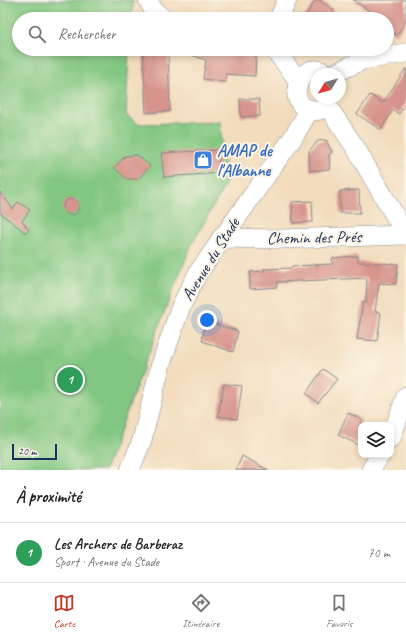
<!DOCTYPE html>
<html lang="fr">
<head>
<meta charset="utf-8">
<style>
  :root { --surface:#fff; --page:#f6f6f6; --text:#222; --muted:#767676; --line:#e0e0e0; --accent:#c8321e }
  body { margin:0; font-family:Caveat,sans-serif; background:var(--page); color:var(--text) }
  .controls { position:absolute; right:12px; bottom:12px; display:grid; overflow:hidden; border-radius:8px; box-shadow:0 2px 6px #0003 }
  .controls button { width:36px; height:36px; display:grid; place-items:center; padding:0; border:0; border-bottom:1px solid var(--line); background:var(--surface); color:var(--text); font:20px sans-serif }
  .compass { position:absolute; left:310px; top:68px; width:36px; height:36px; border-radius:50%; background:var(--surface); box-shadow:0 2px 6px #0003; rotate:233deg }
  .scale { position:absolute; left:12px; bottom:10px; width:45px; box-sizing:border-box; padding-left:4px; border:2px solid #1b2f5e; border-top:0; font-size:11px; line-height:14px; white-space:nowrap; color:#1b2f5e; -webkit-text-stroke:3px #fcf5e5; paint-order:stroke }
  .you { position:absolute; left:207px; top:320px; width:14px; height:14px; margin:-10px; border:3px solid #fff; border-radius:50%; background:#1a73e8; box-shadow:0 0 0 6px #1a73e833 }
  .badge { display:grid; place-items:center; width:26px; height:26px; border-radius:50%; background:var(--accent); color:#fff; font-size:13px; font-weight:700 }
  .pin { position:absolute; translate:-50% -50%; border:2px solid #fff; box-shadow:0 1px 4px #0006 }
  .list { margin:0; padding:0; list-style:none }
  h2 { display:flex; justify-content:space-between; align-items:center; height:52px; margin:0; padding:0 16px; font-size:17px }
  h2 small { font-size:13px; font-weight:400; color:var(--muted) }
  .list li { display:grid; grid-template-columns:26px 1fr auto; gap:12px; align-items:center; box-sizing:border-box; height:60px; padding:0 16px; border-top:1px solid var(--line) }
  .list b { display:block; font-size:15px; white-space:nowrap }
  .list p { margin:0; font-size:13px; white-space:nowrap; color:var(--muted) }
  .list em { font-size:13px; font-style:normal; color:var(--muted) }
  .icon { flex:none; width:22px; height:22px; fill:none; stroke:currentColor; stroke-width:2; stroke-linecap:round; stroke-linejoin:round }
  .map { position:relative; flex:none; width:406px; height:470px; overflow:hidden }
  .search { position:absolute; background:var(--surface); box-shadow:0 2px 6px #0003; left:12px; right:12px; top:12px; height:44px; display:flex; align-items:center; gap:10px; box-sizing:border-box; padding:0 14px; border-radius:22px; color:var(--muted); font-size:15px }
  .sheet { height:112px; background:var(--surface) }
  nav { display:flex; justify-content:space-around; align-items:center; box-sizing:border-box; height:56px; border-top:1px solid var(--line); background:var(--surface); font-size:11px; color:var(--muted) }
  nav a { display:grid; justify-items:center; gap:2px }
  nav .on { color:var(--accent) }
  .map>svg:first-child { display:block }
  .green { fill:#82c781; stroke:#4e7b70 }
  .building { fill:#d7948c }
  .lines { fill:none; stroke-linecap:round; stroke-linejoin:round }
  .minor-casing { stroke:#86868d; stroke-width:20 }
  .minor { stroke:#fff; stroke-width:19 }
  .labels { text-anchor:middle; stroke-width:4; stroke-linejoin:round; paint-order:stroke }
  .shop-label { font-size:17px; font-weight:bold; fill:#366cbe; stroke:#fcf5e5; text-anchor:start }
  .street-label { font-size:17px; fill:#1b2f5e; stroke:#fcf5e5 }
</style>
</head>
<body>
<div class="map">
<svg width="406" height="470" viewBox="0 0 406 470">
  <rect width="100%" height="100%" fill="#fcf5e5"/>
  <filter id="ink" filterUnits="userSpaceOnUse"><feTurbulence type="fractalNoise" baseFrequency=".025" numOctaves="2"/><feDisplacementMap in="SourceGraphic" scale="8" xChannelSelector="R" yChannelSelector="G"/><feConvolveMatrix kernelMatrix="1 2 1 2 8 2 1 2 1" color-interpolation-filters="sRGB"/></filter>
  <filter id="wash" filterUnits="userSpaceOnUse"><feTurbulence type="fractalNoise" baseFrequency=".012" numOctaves="4" result="noise"/><feDisplacementMap in="SourceGraphic" scale="16" xChannelSelector="R" yChannelSelector="G"/><feGaussianBlur stdDeviation="0.9" result="paint"/><feColorMatrix in="noise" values="0 0 0 0 0 0 0 0 0 0 0 0 0 0 0 0 0 1.4 0 .05"/><feComposite in="paint" operator="in"/></filter>
  <g filter="url(#wash)">
    <rect width="100%" height="100%" fill="#f2dcbc"/>
    <polygon class="green" points="0,0 133,0 132,19 19,19 19,49 129,49 126,115 138,124 220,122 226,183 191,246 165,310 105,470 0,470"/>
    <g id="blocks">
      <g class="building">
        <polygon points="316,0 319,0 334,10 329,19 303,19"/>
        <polygon points="353,0 406,0 406,21 397,35 387,29 387,19 382,19"/>
        <polygon points="143,49 168,49 170,111 146,113"/>
        <polygon points="180,49 224,49 224,52 256,53 255,76 226,74 225,82 203,79 206,60 180,51"/>
        <polygon points="406,68 406,103 399,114 393,110 381,130 357,114 370,95 383,103"/>
        <polygon points="240,99 259,99 260,116 241,117"/>
        <polygon points="326,140 332,152 329,155 330,169 310,171 309,151 318,141"/>
        <polygon points="218,150 220,173 164,177 161,153"/>
        <polygon points="137,155 150,166 138,179 127,179 114,168 125,156"/>
        <polygon points="359,190 360,213 340,213 340,191"/>
        <polygon points="0,192 13,209 18,202 30,210 22,221 29,230 26,233 0,213"/>
        <circle cx="71" cy="207" r="8"/>
        <polygon points="312,201 313,222 293,223 292,202"/>
        <polygon points="358,256 358,262 398,264 396,284 379,283 375,311 381,313 377,341 357,339 363,302 366,303 367,278 277,282 277,287 250,289 250,272 264,271 264,269 292,268 292,266 333,264 332,258"/>
        <polygon points="205,321 238,331 233,352 202,341"/>
        <polygon points="323,369 337,379 318,403 306,393"/>
        <polygon points="224,384 242,386 237,419 218,416"/>
        <polygon points="348,413 361,419 361,446 338,435"/>
        <polygon points="242,456 268,470 236,470"/>
      </g>
    </g>
  </g>
  <g filter="url(#ink)">
    <use href="#blocks" fill-opacity="0" stroke="#86868d" stroke-width="1"/>
    <g class="lines">
      <defs>
        <g id="minor">
          <polyline points="148,0 154,11 164,19"/>
          <polyline points="279,19 287,0"/>
          <polyline points="274,49 298,80"/>
          <polyline points="333,74 363,60 406,53"/>
          <polyline points="328,107 355,147 406,235"/>
          <path d="M320,110c-38,6 -25,-56 7,-36"/>
          <polyline points="221,238 281,239 406,235"/>
          <polyline points="391,438 406,396"/>
          <polyline points="130,470 142,440 160,367 181,306 198,273 292,139 310,109"/>
          <polyline points="371,470 380,455"/>
        </g>
      </defs>
      <use href="#minor" class="minor-casing"/>
      <use href="#minor" class="minor"/>
    </g>
  </g>
  <defs>
    <symbol id="shop-square" viewBox="-11 -11 22 22"><rect x="-9" y="-9" width="18" height="18" rx="4" fill="#3f7fe0" stroke="#fcf5e5"/><path d="M-5-2.5h2.3a2.7 3.5 0 0 1 5.4 0H5L5.5 6h-11ZM-1.5-2.5h3a1.5 2.3 0 0 0-3 0Z" fill="#fff"/></symbol>
  </defs>
  <g fill-rule="evenodd">
    <use href="#shop-square" x="192" y="149" width="22" height="22"/>
  </g>
  <g class="labels">
    <g class="shop-label">
      <text x="217" y="156">AMAP de<tspan x="217" dy="20">l'Albanne</tspan></text>
    </g>
    <g class="street-label">
      <text transform="translate(314 237) rotate(-1)" y="6">Chemin des Prés</text>
      <text transform="translate(210 259) rotate(-58)" y="6">Avenue du Stade</text>
    </g>
  </g>
</svg>
<div class="controls">
<button><svg class="icon" aria-label="layers" viewBox="0 0 24 24"><path d="M12 4l9 5-9 5-9-5zM3 14l9 5 9-5"/></svg></button>
</div>
<svg class="compass" viewBox="-18 -18 36 36"><path d="M0-13l5 13h-10z" fill="#e53935"/><path d="M0 13l5-13h-10z" fill="#767676"/></svg>
<div class="scale">20 m</div>
<div class="you"></div>
<div class="pin badge" style="left:70px;top:380px;background:#2e9e5b">1</div>
<div class="search"><svg class="icon" aria-label="search" viewBox="0 0 24 24"><circle cx="10" cy="10" r="6"/><path d="M15 15l6 6"/></svg>Rechercher</div>
</div>
<section class="sheet">
<h2>À proximité<small></small></h2>
<ul class="list">
<li><span class="badge" style="background:#2e9e5b">1</span><div><b>Les Archers de Barberaz</b><p>Sport · Avenue du Stade</p></div><em>70 m</em></li>
</ul>
</section>
<nav>
<a class="on"><svg class="icon" aria-label="map" viewBox="0 0 24 24"><path d="M3 6l6-2 6 2 6-2v14l-6 2-6-2-6 2zM9 4v14M15 6v14"/></svg>Carte</a>
<a><svg class="icon" aria-label="directions" viewBox="0 0 24 24"><path d="M12 3l9 9-9 9-9-9zM9 14v-3h6M13 9l2 2-2 2"/></svg>Itinéraire</a>
<a><svg class="icon" aria-label="saved" viewBox="0 0 24 24"><path d="M7 4h10v16l-5-4-5 4z"/></svg>Favoris</a>
</nav>
</body>
</html>
